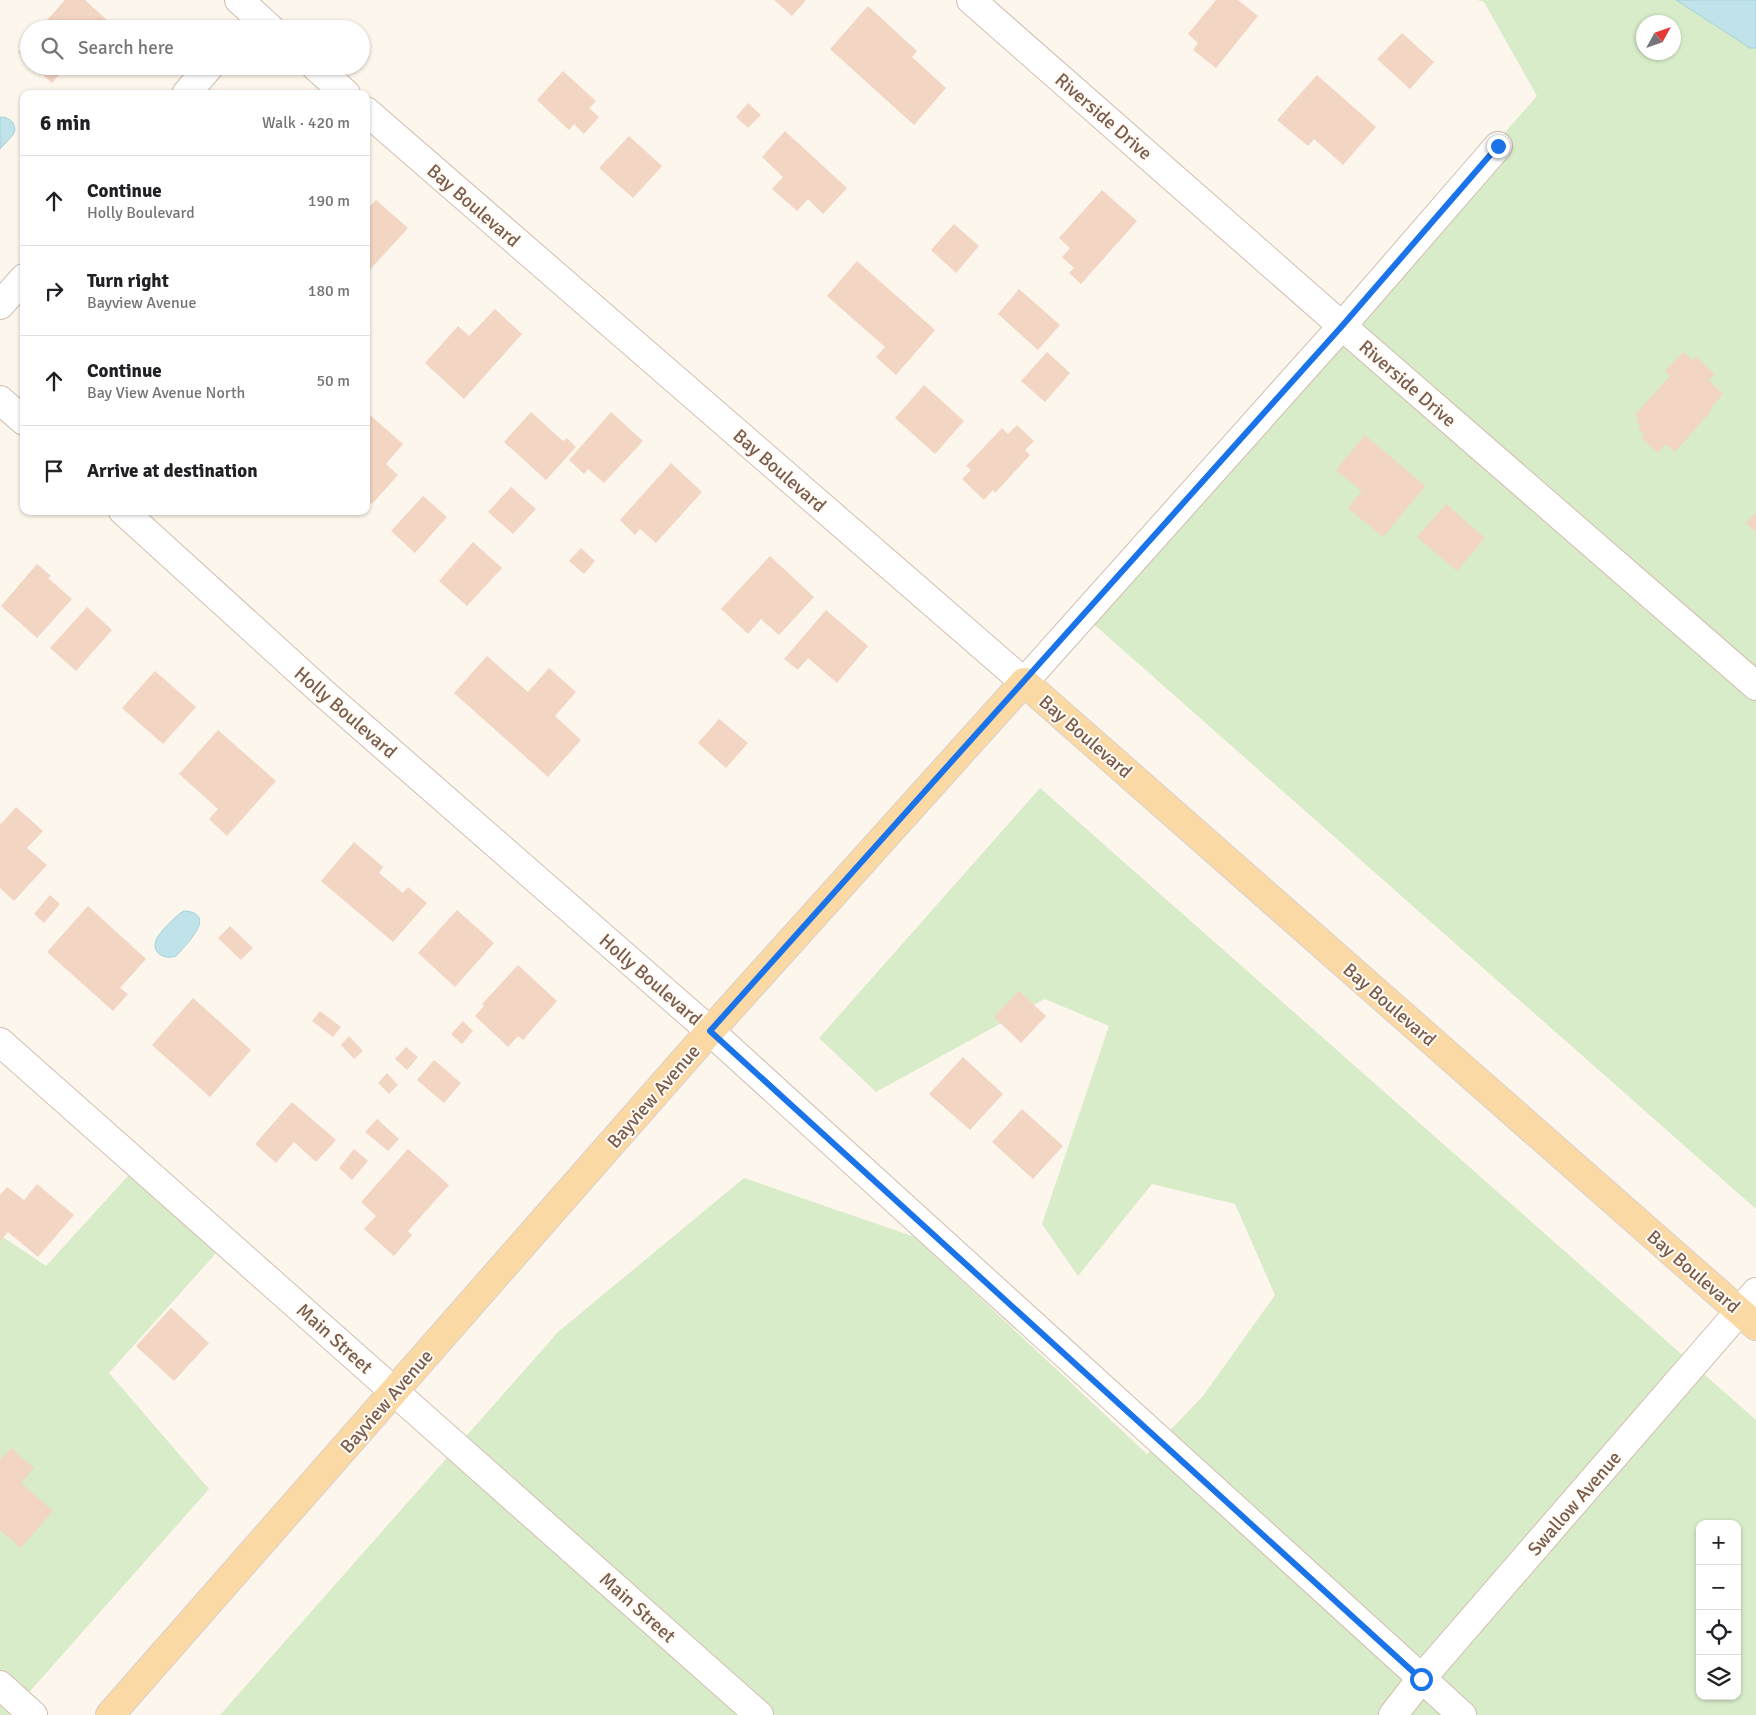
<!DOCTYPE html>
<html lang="en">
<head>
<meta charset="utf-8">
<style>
  :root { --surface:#fff; --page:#f6f6f6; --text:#202124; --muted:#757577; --line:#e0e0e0 }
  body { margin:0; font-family:Signika,sans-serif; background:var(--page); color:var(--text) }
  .controls { position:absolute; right:15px; bottom:15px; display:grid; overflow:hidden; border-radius:10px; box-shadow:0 1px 4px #0004 }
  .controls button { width:45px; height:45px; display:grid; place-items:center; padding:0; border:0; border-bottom:1px solid var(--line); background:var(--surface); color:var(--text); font:25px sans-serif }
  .compass { position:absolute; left:1636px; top:15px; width:45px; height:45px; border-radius:50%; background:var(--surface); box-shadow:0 1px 4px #0004; rotate:50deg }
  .stop { position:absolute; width:15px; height:15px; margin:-11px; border:4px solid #1a73e8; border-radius:50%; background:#fff }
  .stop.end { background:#1a73e8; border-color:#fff; box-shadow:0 1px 5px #0008 }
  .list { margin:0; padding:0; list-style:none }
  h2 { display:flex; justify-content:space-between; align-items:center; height:65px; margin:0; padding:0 20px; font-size:21px }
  h2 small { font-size:16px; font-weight:400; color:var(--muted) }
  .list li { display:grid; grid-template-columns:32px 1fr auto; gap:15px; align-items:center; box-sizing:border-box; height:90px; padding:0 20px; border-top:1px solid var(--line) }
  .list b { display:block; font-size:19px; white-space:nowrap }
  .list p { margin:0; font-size:16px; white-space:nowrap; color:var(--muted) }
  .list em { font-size:16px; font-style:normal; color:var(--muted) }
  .icon { flex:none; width:28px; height:28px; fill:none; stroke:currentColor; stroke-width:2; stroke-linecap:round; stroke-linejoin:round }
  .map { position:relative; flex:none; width:1756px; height:1715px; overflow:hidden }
  .search { position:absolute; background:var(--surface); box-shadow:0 1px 4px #0004; left:20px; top:20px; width:350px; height:55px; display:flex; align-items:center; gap:12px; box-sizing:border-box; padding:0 18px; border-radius:28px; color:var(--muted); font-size:19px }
  .panel { position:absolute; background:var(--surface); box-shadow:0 1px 4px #0004; left:20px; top:90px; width:350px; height:425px; border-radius:10px }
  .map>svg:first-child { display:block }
  .green { fill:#d8ecc9; fill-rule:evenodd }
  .water { fill:#bfe3e8; stroke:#a5d3da }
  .building { fill:#f3d5c3 }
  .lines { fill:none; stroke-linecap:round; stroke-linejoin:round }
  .minor-casing { stroke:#d1beb0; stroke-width:30 }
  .major-casing { stroke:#dad1cd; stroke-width:30 }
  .minor { stroke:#fff; stroke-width:28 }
  .major { stroke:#fbd9a5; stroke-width:28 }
  .route { stroke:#1a73e8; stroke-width:6 }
  .labels { text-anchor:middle; stroke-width:4; stroke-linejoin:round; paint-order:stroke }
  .street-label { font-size:19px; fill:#7a5c4d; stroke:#fffaf3 }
</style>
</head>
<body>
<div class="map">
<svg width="1756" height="1715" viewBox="0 0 1756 1715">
  <rect width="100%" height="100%" fill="#fdf6ec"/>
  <g class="green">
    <path d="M1477,0h279v1209l-675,-596 456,-517 -53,-94zM1644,22h30v30h-30z"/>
    <path d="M1040,788l716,632v295h-1536l338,-383 186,-154 171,59 232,217 56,-58 72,-101 -40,-91 -83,-20 -74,92 -36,-52 67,-198 -64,-27 -169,93 -57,-54zM1700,1524h37v172h-37z"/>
    <polygon points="137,1166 226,1242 109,1373 209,1489 9,1715 0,1715 0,1235 46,1266"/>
  </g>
  <g class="water">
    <polygon points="1676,0 1756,0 1756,48 1750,48"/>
    <path d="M0,117c9,0 14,4 15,13l-2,5 -13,14z"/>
    <path d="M184,911c35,2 2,34 -8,45 -10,4 -25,-2 -20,-16 3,-7 21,-26 28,-29z"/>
  </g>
  <g class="building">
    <polygon points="65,0 85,0 108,21 101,29 39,29"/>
    <polygon points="774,0 806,0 792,16"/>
    <polygon points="1216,0 1238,0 1258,16 1216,68 1193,50 1198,43 1188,34"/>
    <polygon points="868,6 917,51 912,57 946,88 914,125 830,49"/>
    <polygon points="1402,33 1434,62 1410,89 1377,59"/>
    <polygon points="29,41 29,62 18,52"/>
    <polygon points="33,66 67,66 52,83"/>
    <polygon points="563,71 596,101 589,108 599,117 584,134 574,124 569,130 537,100"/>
    <polygon points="1317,75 1376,127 1343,165 1314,139 1308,146 1277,120"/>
    <polygon points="748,103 761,115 748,128 736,117"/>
    <polygon points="785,131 847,188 823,214 808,199 797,211 772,189 783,177 762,157"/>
    <polygon points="629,136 662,166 633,198 599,168"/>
    <polygon points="1102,190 1137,221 1081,284 1069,273 1074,268 1062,257 1070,248 1059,238"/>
    <polygon points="376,200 408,228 366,274 366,211"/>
    <polygon points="954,224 979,246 956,273 931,250"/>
    <polygon points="857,261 935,330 896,375 876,357 885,347 827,296"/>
    <polygon points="1019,289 1060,325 1038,350 998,314"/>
    <polygon points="495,309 522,334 464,399 425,363 458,326 469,336"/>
    <polygon points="1047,352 1070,373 1045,402 1021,381"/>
    <polygon points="1683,352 1693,360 1696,357 1715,374 1709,381 1723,394 1710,409 1712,410 1675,452 1666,444 1658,453 1641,438 1645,435 1638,428 1640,425 1636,421 1638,418 1635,415 1670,376 1665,371"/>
    <polygon points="924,385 964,421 935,454 895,418"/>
    <polygon points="531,412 563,441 567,438 576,447 546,480 504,442"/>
    <polygon points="611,412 643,441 604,483 588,469 584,474 569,460"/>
    <polygon points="371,416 403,444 386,464 398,475 372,504 366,500 366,421"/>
    <polygon points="1017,425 1034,441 1025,450 1030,455 995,493 993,490 984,500 962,479 971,470 966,466 1002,428 1008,434"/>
    <polygon points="1365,435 1425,486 1383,537 1348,508 1362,491 1336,470"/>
    <polygon points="671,463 702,492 656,543 640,529 635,535 620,520"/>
    <polygon points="511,487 536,509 513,534 488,512"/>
    <polygon points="423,496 447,517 415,553 391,531"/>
    <polygon points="1446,504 1485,538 1457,571 1417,537"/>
    <polygon points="1756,512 1756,532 1746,523"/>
    <polygon points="473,542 502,568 467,606 439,581"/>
    <polygon points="581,548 595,561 584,574 569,561"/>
    <polygon points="770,556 814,597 779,635 761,619 748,634 721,609"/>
    <polygon points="37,564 51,576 48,578 72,599 37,638 1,606"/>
    <polygon points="87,607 112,630 76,671 50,648"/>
    <polygon points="826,610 868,646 837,683 808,658 798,670 784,659"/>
    <polygon points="487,656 528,692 549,668 576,692 555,716 581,740 548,777 454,693"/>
    <polygon points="155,671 196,707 163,744 122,708"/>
    <polygon points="719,719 748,743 726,768 698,743"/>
    <polygon points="218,730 276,781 227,836 209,819 218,809 179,774"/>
    <polygon points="16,807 43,831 27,848 47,865 14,901 0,888 0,823 1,824"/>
    <polygon points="354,842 383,867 379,873 403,893 408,887 427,903 393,942 321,881"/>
    <polygon points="50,895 60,904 44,923 34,914"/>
    <polygon points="88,906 146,959 120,988 128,994 113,1011 47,952"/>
    <polygon points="457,910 494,943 455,987 418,953"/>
    <polygon points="230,926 253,948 241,960 218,938"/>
    <polygon points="518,965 557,1001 523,1040 518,1036 508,1047 475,1016 484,1006 482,1004"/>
    <polygon points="1019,991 1046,1016 1021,1043 994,1017"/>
    <polygon points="193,998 251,1050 210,1097 152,1045"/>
    <polygon points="320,1011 341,1027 333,1037 312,1021"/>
    <polygon points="463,1021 473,1031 462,1044 451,1034"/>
    <polygon points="349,1036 363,1051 354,1059 341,1045"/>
    <polygon points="406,1047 418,1057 407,1070 395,1059"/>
    <polygon points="963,1057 1003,1094 970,1130 929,1094"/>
    <polygon points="434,1060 461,1083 444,1103 417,1080"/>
    <polygon points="387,1073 398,1085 389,1094 378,1083"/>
    <polygon points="292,1102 336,1140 316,1162 294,1142 276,1163 255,1144"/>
    <polygon points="1022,1109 1063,1146 1033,1179 992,1142"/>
    <polygon points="377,1119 399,1139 388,1151 365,1132"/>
    <polygon points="354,1149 368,1161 352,1180 339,1168"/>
    <polygon points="408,1149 449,1185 408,1231 412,1235 394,1256 364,1229 376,1216 361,1202"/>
    <polygon points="37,1184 74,1215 38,1257 8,1232 0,1241 0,1195 7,1187 24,1200"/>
    <polygon points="171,1308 209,1343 174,1381 136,1346"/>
    <polygon points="11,1448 34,1468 21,1483 53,1511 21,1548 0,1530 0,1460"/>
  </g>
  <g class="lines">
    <defs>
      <g id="minor">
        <polyline points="239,0 271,29"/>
        <polyline points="971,0 1342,326 1756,686"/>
        <polyline points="315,66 346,94"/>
        <polyline points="186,94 210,66"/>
        <polyline points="366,111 1024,682 1342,326 1498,146"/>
        <polyline points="0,305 24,278"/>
        <polyline points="0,400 24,421"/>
        <polyline points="123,511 320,690 710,1031 1462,1715"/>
        <polyline points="0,1042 759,1715"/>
        <polyline points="0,1685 33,1715"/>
        <polyline points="1393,1715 1421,1679 1756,1292"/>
      </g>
      <polyline id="major" points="110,1715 710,1031 1024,682 1756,1326"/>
    </defs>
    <use href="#minor" class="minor-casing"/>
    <use href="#major" class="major-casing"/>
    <use href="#minor" class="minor"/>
    <use href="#major" class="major"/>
  </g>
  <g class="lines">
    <polyline class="route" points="1421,1679 710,1031 1342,326 1498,146"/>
  </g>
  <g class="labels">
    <g class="street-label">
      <text transform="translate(1104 116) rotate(41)" y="7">Riverside Drive</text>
      <text transform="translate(474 205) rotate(41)" y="7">Bay Boulevard</text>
      <text transform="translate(1408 383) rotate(41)" y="7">Riverside Drive</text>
      <text transform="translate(780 470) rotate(41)" y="7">Bay Boulevard</text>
      <text transform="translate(346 712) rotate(41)" y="7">Holly Boulevard</text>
      <text transform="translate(1086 736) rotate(41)" y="7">Bay Boulevard</text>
      <text transform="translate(651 979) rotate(41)" y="7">Holly Boulevard</text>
      <text transform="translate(1390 1004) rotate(41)" y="7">Bay Boulevard</text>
      <text transform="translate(653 1096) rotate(-49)" y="7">Bayview Avenue</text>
      <text transform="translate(1694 1271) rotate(41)" y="7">Bay Boulevard</text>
      <text transform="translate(335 1338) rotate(42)" y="7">Main Street</text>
      <text transform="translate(386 1401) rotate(-49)" y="7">Bayview Avenue</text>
      <text transform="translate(1574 1503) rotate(-49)" y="7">Swallow Avenue</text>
      <text transform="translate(638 1607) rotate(42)" y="7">Main Street</text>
    </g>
  </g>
</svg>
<div class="controls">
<button>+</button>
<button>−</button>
<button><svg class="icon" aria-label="locate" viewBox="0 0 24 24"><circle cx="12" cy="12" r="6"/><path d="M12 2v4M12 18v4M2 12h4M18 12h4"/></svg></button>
<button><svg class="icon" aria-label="layers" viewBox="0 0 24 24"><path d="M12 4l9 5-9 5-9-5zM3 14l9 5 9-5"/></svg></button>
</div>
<svg class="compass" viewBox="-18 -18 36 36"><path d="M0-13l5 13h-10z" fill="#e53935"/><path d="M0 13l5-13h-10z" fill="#757577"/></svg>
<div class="stop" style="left:1421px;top:1679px"></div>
<div class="stop end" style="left:1498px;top:146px"></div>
<div class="search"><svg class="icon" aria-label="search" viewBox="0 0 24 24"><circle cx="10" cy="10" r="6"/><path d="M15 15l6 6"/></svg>Search here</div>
<section class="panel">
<h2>6 min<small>Walk · 420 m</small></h2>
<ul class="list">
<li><svg class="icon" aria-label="ahead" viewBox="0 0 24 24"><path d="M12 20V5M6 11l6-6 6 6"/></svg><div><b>Continue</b><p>Holly Boulevard</p></div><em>190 m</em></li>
<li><svg class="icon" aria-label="right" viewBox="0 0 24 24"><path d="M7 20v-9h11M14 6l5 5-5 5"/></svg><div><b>Turn right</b><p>Bayview Avenue</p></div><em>180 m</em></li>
<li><svg class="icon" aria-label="ahead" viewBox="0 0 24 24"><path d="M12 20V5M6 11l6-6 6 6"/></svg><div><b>Continue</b><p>Bay View Avenue North</p></div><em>50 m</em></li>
<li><svg class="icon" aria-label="arrive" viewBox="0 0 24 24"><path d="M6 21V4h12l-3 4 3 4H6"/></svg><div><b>Arrive at destination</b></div></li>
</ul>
</section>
</div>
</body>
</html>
